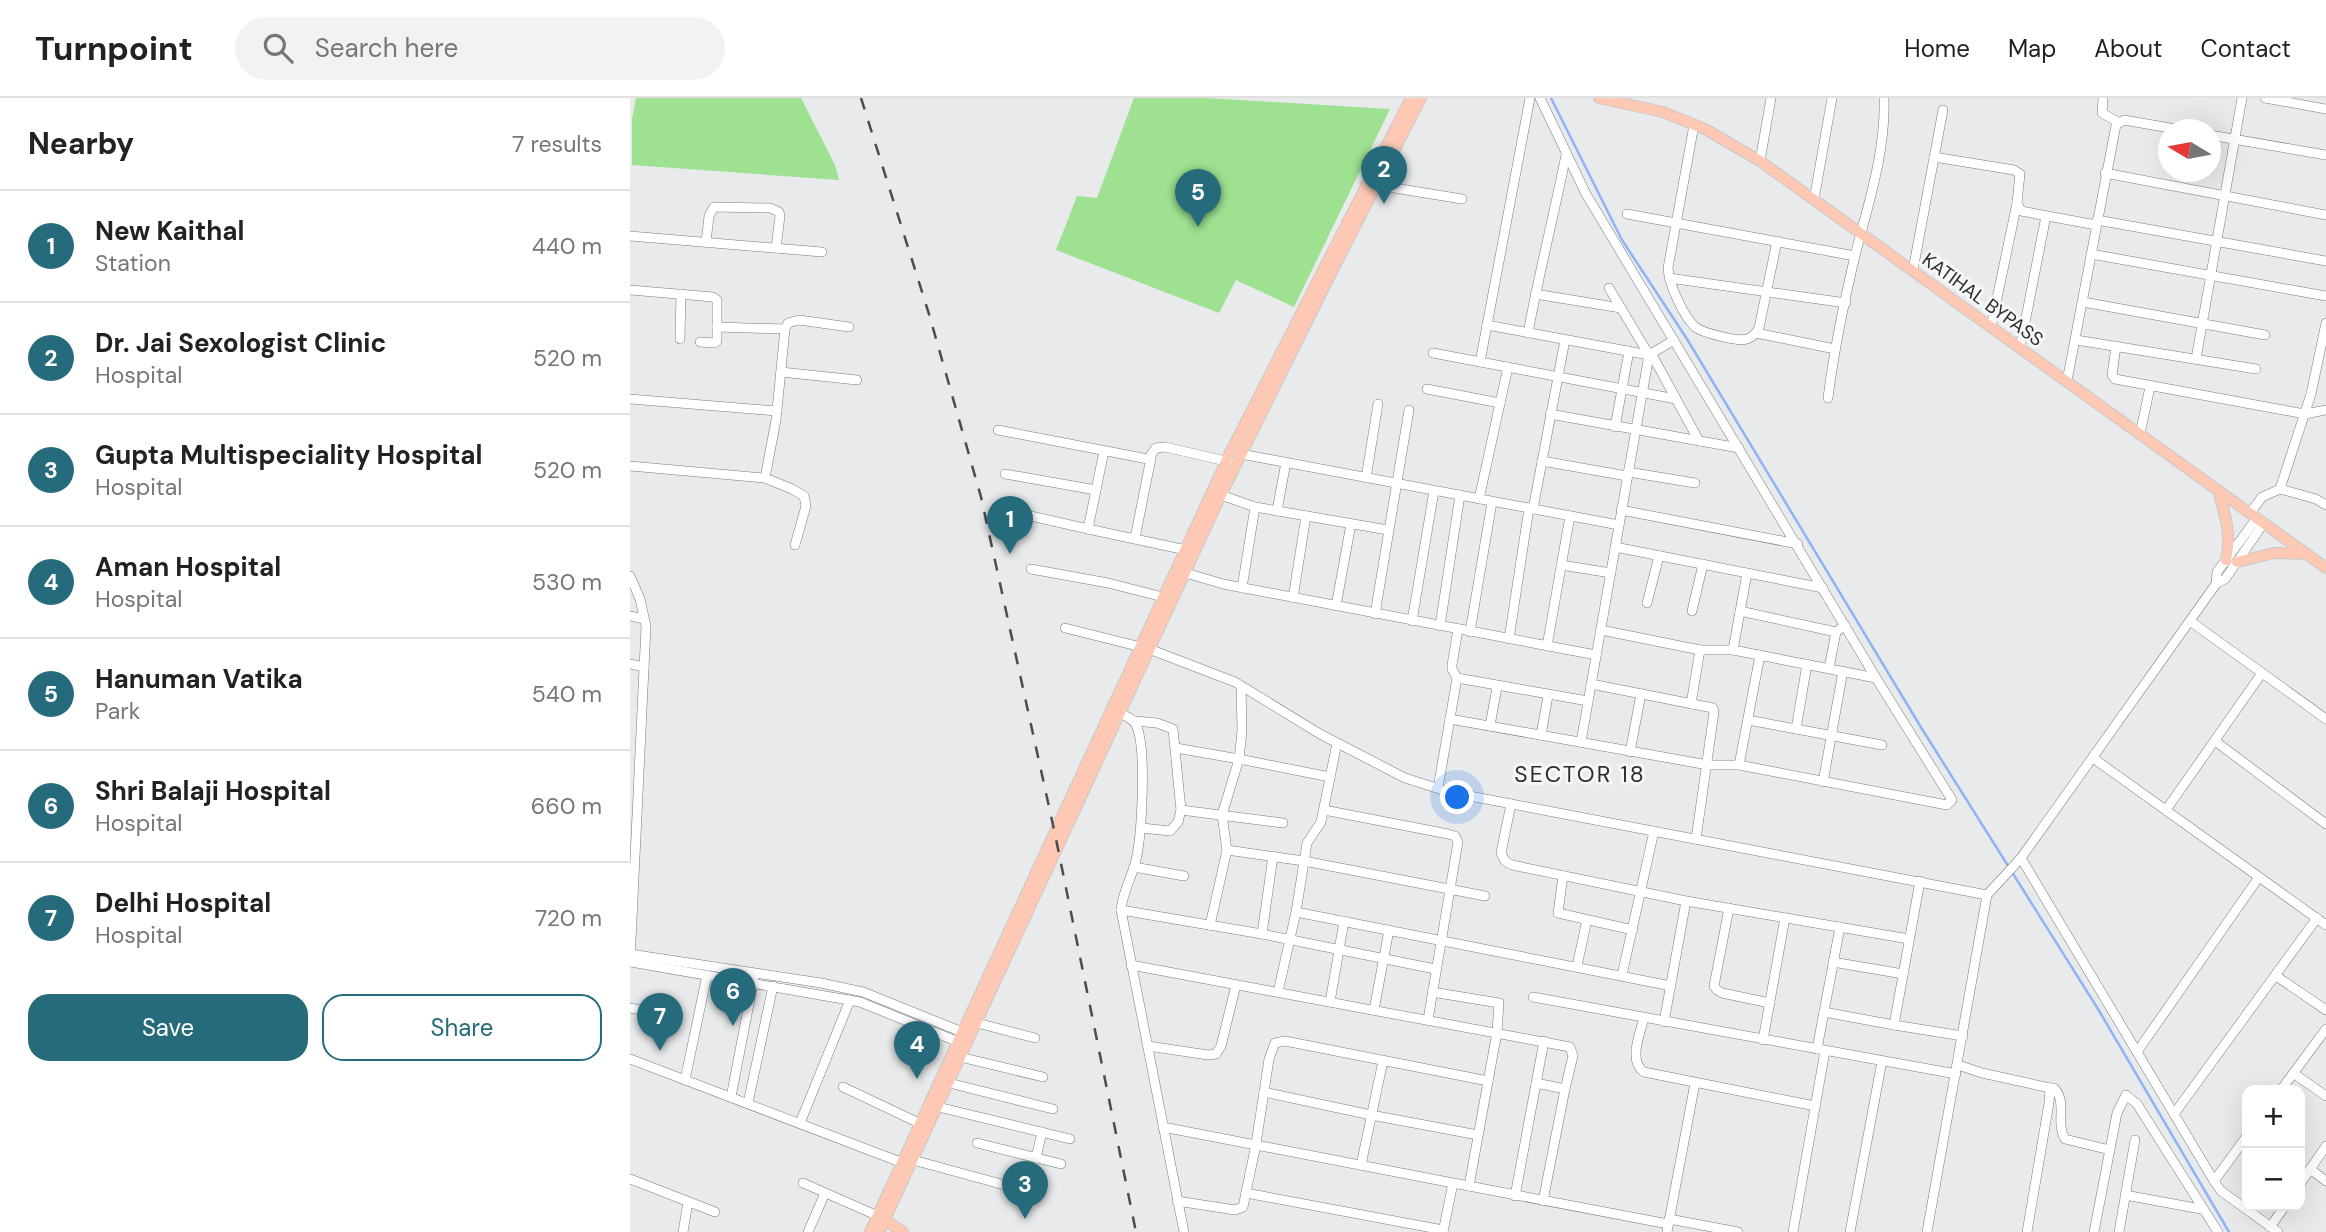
<!DOCTYPE html>
<html lang="en">
<head>
<meta charset="utf-8">
<style>
  :root { --surface:#fff; --page:#f2f2f2; --text:#222; --muted:#767676; --line:#e0e0e0; --accent:#266b7b }
  body { margin:0; font-family:"DM Sans",sans-serif; background:var(--page); color:var(--text) }
  .controls { position:absolute; right:21px; bottom:21px; display:grid; overflow:hidden; border-radius:14px; box-shadow:0 7px 28px #0002 }
  .controls button { width:63px; height:63px; display:grid; place-items:center; padding:0; border:0; border-bottom:2px solid var(--line); background:var(--surface); color:var(--text); font:35px sans-serif }
  .compass { position:absolute; left:1528px; top:21px; width:63px; height:63px; border-radius:50%; background:var(--surface); box-shadow:0 7px 28px #0002; rotate:280deg }
  .you { position:absolute; left:828px; top:700px; width:24px; height:24px; margin:-18px; border:5px solid #fff; border-radius:50%; background:#1a73e8; box-shadow:0 0 0 10px #1a73e833 }
  .badge { display:grid; place-items:center; width:46px; height:46px; border-radius:50%; background:var(--accent); color:#fff; font-size:23px; font-weight:700 }
  .pin { position:absolute; translate:-50% -58px; filter:drop-shadow(0 2px 4px #0008) }
  .pin::after { content:''; position:absolute; top:37px; width:24px; height:21px; background:inherit; clip-path:polygon(0 0,100% 0,50% 100%) }
  .list { margin:0; padding:0; list-style:none }
  h2 { display:flex; justify-content:space-between; align-items:center; height:91px; margin:0; padding:0 28px; font-size:30px }
  h2 small { font-size:23px; font-weight:400; color:var(--muted) }
  .list li { display:grid; grid-template-columns:46px 1fr auto; gap:21px; align-items:center; box-sizing:border-box; height:112px; padding:0 28px; border-top:2px solid var(--line) }
  .list b { display:block; font-size:26px; white-space:nowrap }
  .list p { margin:0; font-size:23px; white-space:nowrap; color:var(--muted) }
  .list em { font-size:23px; font-style:normal; color:var(--muted) }
  .actions { display:flex; gap:14px; padding:21px 28px }
  .actions a { flex:1; padding:16px 0; border:2px solid var(--accent); border-radius:21px; text-align:center; font-size:24px; color:var(--accent) }
  .actions .main { background:var(--accent); color:#fff }
  .icon { flex:none; width:38px; height:38px; fill:none; stroke:currentColor; stroke-width:2; stroke-linecap:round; stroke-linejoin:round }
  .map { position:relative; flex:none; width:1696px; height:1134px; overflow:hidden }
  header { display:flex; align-items:center; gap:42px; box-sizing:border-box; height:98px; padding:0 35px; background:var(--surface); border-bottom:2px solid var(--line) }
  header strong { font-size:33px }
  nav { display:flex; gap:38px; margin-inline-start:auto; font-size:24px }
  .search { width:490px; height:63px; background:var(--page); display:flex; align-items:center; gap:18px; box-sizing:border-box; padding:0 24px; border-radius:38px; color:var(--muted); font-size:26px }
  main { display:flex }
  aside { flex:1; background:var(--surface) }
  .map>svg:first-child { display:block }
  .green { fill:#9de191 }
  .lines { fill:none; stroke-linecap:round; stroke-linejoin:round }
  .stream { stroke:#90b3f5; stroke-width:2.5 }
  .minor-casing { stroke:#7a7b7d; stroke-width:10 }
  .major-casing { stroke:#c8c8c8; stroke-width:12 }
  .minor { stroke:#fff; stroke-width:9 }
  .major { stroke:#fdc9b5; stroke-width:10 }
  .rail { stroke:#4b4c4c; stroke-width:2.5; stroke-dasharray:12 12; stroke-linecap:butt }
  .labels { text-anchor:middle; stroke-width:6; stroke-linejoin:round; paint-order:stroke }
  .street-label { font-size:19px; fill:#2c2d2d; stroke:#f6f7f9 }
  .quarter-label { font-size:23px; letter-spacing:2px; fill:#2c2d2d; stroke:#f6f7f9 }
</style>
</head>
<body>
<header>
<strong>Turnpoint</strong>
<div class="search"><svg class="icon" aria-label="search" viewBox="0 0 24 24"><circle cx="10" cy="10" r="6"/><path d="M15 15l6 6"/></svg>Search here</div>
<nav><a>Home</a><a>Map</a><a>About</a><a>Contact</a></nav>
</header>
<main>
<aside>
<h2>Nearby<small>7 results</small></h2>
<ul class="list">
<li><span class="badge">1</span><div><b>New Kaithal</b><p>Station</p></div><em>440 m</em></li>
<li><span class="badge">2</span><div><b>Dr. Jai Sexologist Clinic</b><p>Hospital</p></div><em>520 m</em></li>
<li><span class="badge">3</span><div><b>Gupta Multispeciality Hospital</b><p>Hospital</p></div><em>520 m</em></li>
<li><span class="badge">4</span><div><b>Aman Hospital</b><p>Hospital</p></div><em>530 m</em></li>
<li><span class="badge">5</span><div><b>Hanuman Vatika</b><p>Park</p></div><em>540 m</em></li>
<li><span class="badge">6</span><div><b>Shri Balaji Hospital</b><p>Hospital</p></div><em>660 m</em></li>
<li><span class="badge">7</span><div><b>Delhi Hospital</b><p>Hospital</p></div><em>720 m</em></li>
</ul>
<div class="actions"><a class="main">Save</a><a>Share</a></div>
</aside>
<div class="map">
<svg width="1696" height="1134" viewBox="0 0 1696 1134">
  <rect width="100%" height="100%" fill="#e9eaec"/>
  <g class="green">
    <polygon points="6,0 171,0 205,67 209,82 2,67 2,21"/>
    <polygon points="504,0 576,0 760,11 664,209 606,182 589,215 426,152 447,98 467,100"/>
  </g>
  <g class="lines">
    <polyline class="stream" points="921,0 992,142 1057,241 1292,631 1468,911 1599,1134"/>
    <defs>
      <g id="minor">
        <polyline points="1473,0 1472,15 1488,24"/>
        <polyline points="1635,0 1696,11"/>
        <path d="M1064,27l-26,143c1,17 15,47 27,59 8,6 43,15 52,12 6,-2 9,-5 12,-11l18,-87"/>
        <polyline points="1580,37 1696,57"/>
        <polyline points="1304,59 1384,72 1390,76 1387,105 1391,113 1466,127"/>
        <polyline points="1130,63 1141,0"/>
        <polyline points="1475,75 1696,117"/>
        <polyline points="746,87 832,101"/>
        <polyline points="1184,102 1202,0"/>
        <polyline points="997,116 1225,158"/>
        <polyline points="1467,122 1696,163"/>
        <polyline points="0,138 192,154"/>
        <polyline points="76,144 79,118 84,109 140,110 149,114 150,118 146,150"/>
        <polyline points="1461,156 1696,198"/>
        <polyline points="1283,172 1313,12"/>
        <polyline points="1039,180 1216,205"/>
        <polyline points="979,190 1019,257"/>
        <polyline points="0,192 83,199 87,202 87,243 85,245 70,244"/>
        <polyline points="905,196 991,210"/>
        <polyline points="1453,204 1635,237"/>
        <polyline points="857,227 1019,257"/>
        <polyline points="87,229 155,231"/>
        <polyline points="1361,229 1387,105"/>
        <path d="M898,235c11,-60 26,-118 38,-178"/>
        <polyline points="1126,235 1205,251"/>
        <polyline points="50,241 51,196"/>
        <polyline points="1446,242 1626,271"/>
        <polyline points="1486,248 1482,277 1485,281 1675,316 1696,312"/>
        <polyline points="1390,250 1416,118"/>
        <polyline points="803,255 1046,301"/>
        <polyline points="1021,255 1069,343"/>
        <polyline points="1566,261 1612,0"/>
        <polyline points="850,264 900,0"/>
        <polyline points="151,274 227,282"/>
        <polyline points="1437,283 1486,27 1494,22 1551,32"/>
        <polyline points="797,291 870,305"/>
        <path d="M1198,300c6,-48 16,-96 27,-142 13,-51 31,-105 29,-158"/>
        <polyline points="0,301 147,313"/>
        <polyline points="920,316 1109,350"/>
        <polyline points="985,329 999,253"/>
        <polyline points="368,332 518,361 526,350 535,349 600,364"/>
        <polyline points="1510,336 1520,289"/>
        <polyline points="474,353 458,431 556,452"/>
        <polyline points="611,356 989,427"/>
        <polyline points="912,363 997,378"/>
        <polyline points="0,368 135,380 162,391 174,398 176,408 165,447"/>
        <polyline points="998,374 1065,385"/>
        <polyline points="375,376 466,392"/>
        <polyline points="135,380 146,322 155,231 158,225 169,222 219,229"/>
        <polyline points="736,380 748,306"/>
        <polyline points="1650,391 1686,401 1696,407"/>
        <polyline points="591,397 625,409 758,432"/>
        <polyline points="849,401 878,269"/>
        <polyline points="903,411 935,242"/>
        <polyline points="991,412 1168,446"/>
        <polyline points="647,413 656,364"/>
        <polyline points="383,414 458,431"/>
        <polyline points="1620,415 1632,399 1650,391 1681,296 1696,225"/>
        <polyline points="505,440 521,360"/>
        <polyline points="985,449 1193,490"/>
        <polyline points="931,467 981,475"/>
        <polyline points="401,471 478,485 533,499"/>
        <polyline points="549,473 593,486 966,557"/>
        <polyline points="0,478 10,501 16,528 0,864"/>
        <polyline points="1586,486 1587,474 1627,420"/>
        <polyline points="612,490 625,409"/>
        <polyline points="663,500 676,418"/>
        <polyline points="1017,505 1029,458"/>
        <polyline points="706,508 721,426"/>
        <polyline points="1062,513 1073,466"/>
        <polyline points="1110,513 1206,534 1215,527"/>
        <polyline points="745,516 779,312"/>
        <polyline points="0,518 14,521"/>
        <polyline points="782,523 804,393"/>
        <polyline points="1560,523 1696,621"/>
        <polyline points="810,528 830,397"/>
        <polyline points="435,530 519,551 605,584 690,636 775,680 819,694 1357,797"/>
        <polyline points="971,532 1070,552 1061,606"/>
        <polyline points="840,534 862,404"/>
        <polyline points="879,541 899,410"/>
        <polyline points="917,548 940,418"/>
        <polyline points="1070,552 1103,552 1246,580"/>
        <polyline points="1103,552 1117,475"/>
        <polyline points="0,566 14,569"/>
        <polyline points="1199,570 1206,534"/>
        <polyline points="827,580 958,603"/>
        <polyline points="961,586 1083,610 1084,614 1066,741"/>
        <path d="M485,612c6,4 18,8 21,15 11,22 6,113 -1,139 -5,17 -12,27 -14,46l63,322"/>
        <polyline points="820,621 1078,667 1109,667 1317,707 1322,702 1246,580 956,96 910,0"/>
        <polyline points="1118,622 1252,647"/>
        <polyline points="505,623 527,625 543,631 551,712 548,724 540,733 512,730"/>
        <polyline points="860,628 867,589"/>
        <polyline points="1166,631 1177,566"/>
        <polyline points="911,637 918,598"/>
        <polyline points="1585,643 1696,726"/>
        <polyline points="951,644 1019,257 1044,242"/>
        <polyline points="546,650 609,661 612,633 611,588"/>
        <polyline points="1000,654 1011,596"/>
        <polyline points="1463,660 1696,827"/>
        <polyline points="1109,667 1130,557"/>
        <polyline points="1193,684 1213,573"/>
        <polyline points="808,690 827,580 822,571 822,567 828,531"/>
        <polyline points="881,706 871,755 875,763 882,767 1056,803 1279,841"/>
        <polyline points="551,712 653,725"/>
        <polyline points="694,712 818,736 825,738 828,744 798,922"/>
        <polyline points="1536,712 1632,575"/>
        <polyline points="597,752 674,763 855,798"/>
        <polyline points="1391,760 1584,1083 1591,1093 1648,1134"/>
        <polyline points="504,769 554,778"/>
        <polyline points="933,778 928,815 1003,832"/>
        <polyline points="1099,810 1084,888 1087,892 1092,895 1140,905"/>
        <polyline points="491,812 632,836 805,871"/>
        <polyline points="666,814 1041,888"/>
        <polyline points="580,827 597,752 592,717 609,661 700,679"/>
        <polyline points="632,836 643,758"/>
        <polyline points="0,856 191,885 233,894 337,936"/>
        <polyline points="0,864 230,904 331,945"/>
        <polyline points="1203,864 1273,876"/>
        <polyline points="501,867 940,949 943,958 935,991 913,1103"/>
        <polyline points="947,868 957,822"/>
        <polyline points="992,877 1024,733"/>
        <polyline points="1646,878 1696,912"/>
        <polyline points="648,894 666,814 677,745 691,724 707,645"/>
        <polyline points="802,894 869,905 867,934 839,1088"/>
        <polyline points="903,899 1326,976"/>
        <polyline points="700,904 714,823"/>
        <polyline points="0,910 31,916"/>
        <polyline points="744,912 759,832"/>
        <polyline points="1194,914 1264,927 1290,783"/>
        <path d="M1014,920c-4,15 -16,43 0,54l171,34"/>
        <polyline points="1034,924 1056,803"/>
        <polyline points="347,925 405,940"/>
        <polyline points="1264,927 1333,938"/>
        <polyline points="1133,942 1155,820"/>
        <polyline points="518,948 578,957 586,956 591,948 606,887"/>
        <polyline points="1187,951 1210,829"/>
        <polyline points="1507,954 1629,779"/>
        <polyline points="330,959 413,979"/>
        <polyline points="0,961 273,1065"/>
        <polyline points="1328,967 1352,975 1420,990"/>
        <polyline points="1663,975 1696,998"/>
        <polyline points="55,982 77,877"/>
        <polyline points="319,985 423,1011"/>
        <polyline points="906,985 935,991"/>
        <polyline points="213,989 291,1026"/>
        <polyline points="1651,992 1696,931"/>
        <polyline points="634,994 741,1017 848,1037"/>
        <polyline points="101,999 124,880"/>
        <polyline points="118,1005 143,888"/>
        <polyline points="308,1009 440,1041"/>
        <polyline points="1544,1016 1687,820"/>
        <polyline points="170,1025 220,902"/>
        <polyline points="533,1029 823,1085"/>
        <polyline points="347,1045 431,1066"/>
        <polyline points="406,1060 412,1034"/>
        <polyline points="283,1062 408,1096"/>
        <polyline points="731,1067 753,963"/>
        <polyline points="1680,1071 1696,1083"/>
        <polyline points="0,1081 85,1114"/>
        <polyline points="1584,1083 1617,1038"/>
        <polyline points="173,1085 248,1118"/>
        <polyline points="1670,1086 1696,1048"/>
        <polyline points="616,1095 813,1132"/>
        <polyline points="1495,1097 1571,1111"/>
        <polyline points="885,1098 914,943"/>
        <polyline points="547,1103 605,1112 613,1109 626,1046 639,961 645,945 655,943 858,983"/>
        <polyline points="1039,1121 1108,1134"/>
        <polyline points="1640,1129 1655,1108"/>
        <polyline points="53,1134 58,1104"/>
        <polyline points="178,1134 195,1095"/>
        <polyline points="813,1134 823,1085 1038,1126"/>
        <polyline points="1037,1134 1065,985"/>
        <polyline points="1163,1134 1195,953"/>
        <polyline points="1220,1134 1252,963"/>
        <polyline points="1297,1134 1357,797 1391,760 1586,486 1595,481 1634,425"/>
        <path d="M1397,1134l22,-129 1,-15h4c14,15 1,34 11,51l45,11"/>
        <polyline points="1464,1134 1487,1015 1496,997 1507,1006 1588,1134"/>
        <polyline points="1489,1134 1505,1042"/>
      </g>
      <g id="major">
        <polyline points="969,0 1033,14 1075,31 1130,63 1696,470"/>
        <path d="M1588,392c7,24 14,46 8,70"/>
        <polyline points="1607,464 1644,455 1677,456"/>
        <polyline points="249,1118 273,1134"/>
        <polyline points="240,1134 600,355 781,0"/>
        <polyline points="249,1134 591,397 700,177 791,0"/>
      </g>
    </defs>
    <use href="#minor" class="minor-casing"/>
    <use href="#major" class="major-casing"/>
    <use href="#minor" class="minor"/>
    <use href="#major" class="major"/>
    <polyline class="rail" points="231,0 299,216 351,399 425,736 506,1134"/>
  </g>
  <g class="labels">
    <g class="street-label">
      <text transform="translate(1353 201) rotate(36)" y="7">KATIHAL BYPASS</text>
    </g>
    <g class="quarter-label">
      <text x="950" y="684">SECTOR 18</text>
    </g>
  </g>
</svg>
<div class="controls">
<button>+</button>
<button>−</button>
</div>
<svg class="compass" viewBox="-18 -18 36 36"><path d="M0-13l5 13h-10z" fill="#e53935"/><path d="M0 13l5-13h-10z" fill="#767676"/></svg>
<div class="you"></div>
<div class="pin badge" style="left:380px;top:456px">1</div>
<div class="pin badge" style="left:754px;top:106px">2</div>
<div class="pin badge" style="left:395px;top:1121px">3</div>
<div class="pin badge" style="left:287px;top:981px">4</div>
<div class="pin badge" style="left:568px;top:129px">5</div>
<div class="pin badge" style="left:103px;top:928px">6</div>
<div class="pin badge" style="left:30px;top:953px">7</div>
</div>
</main>
</body>
</html>
